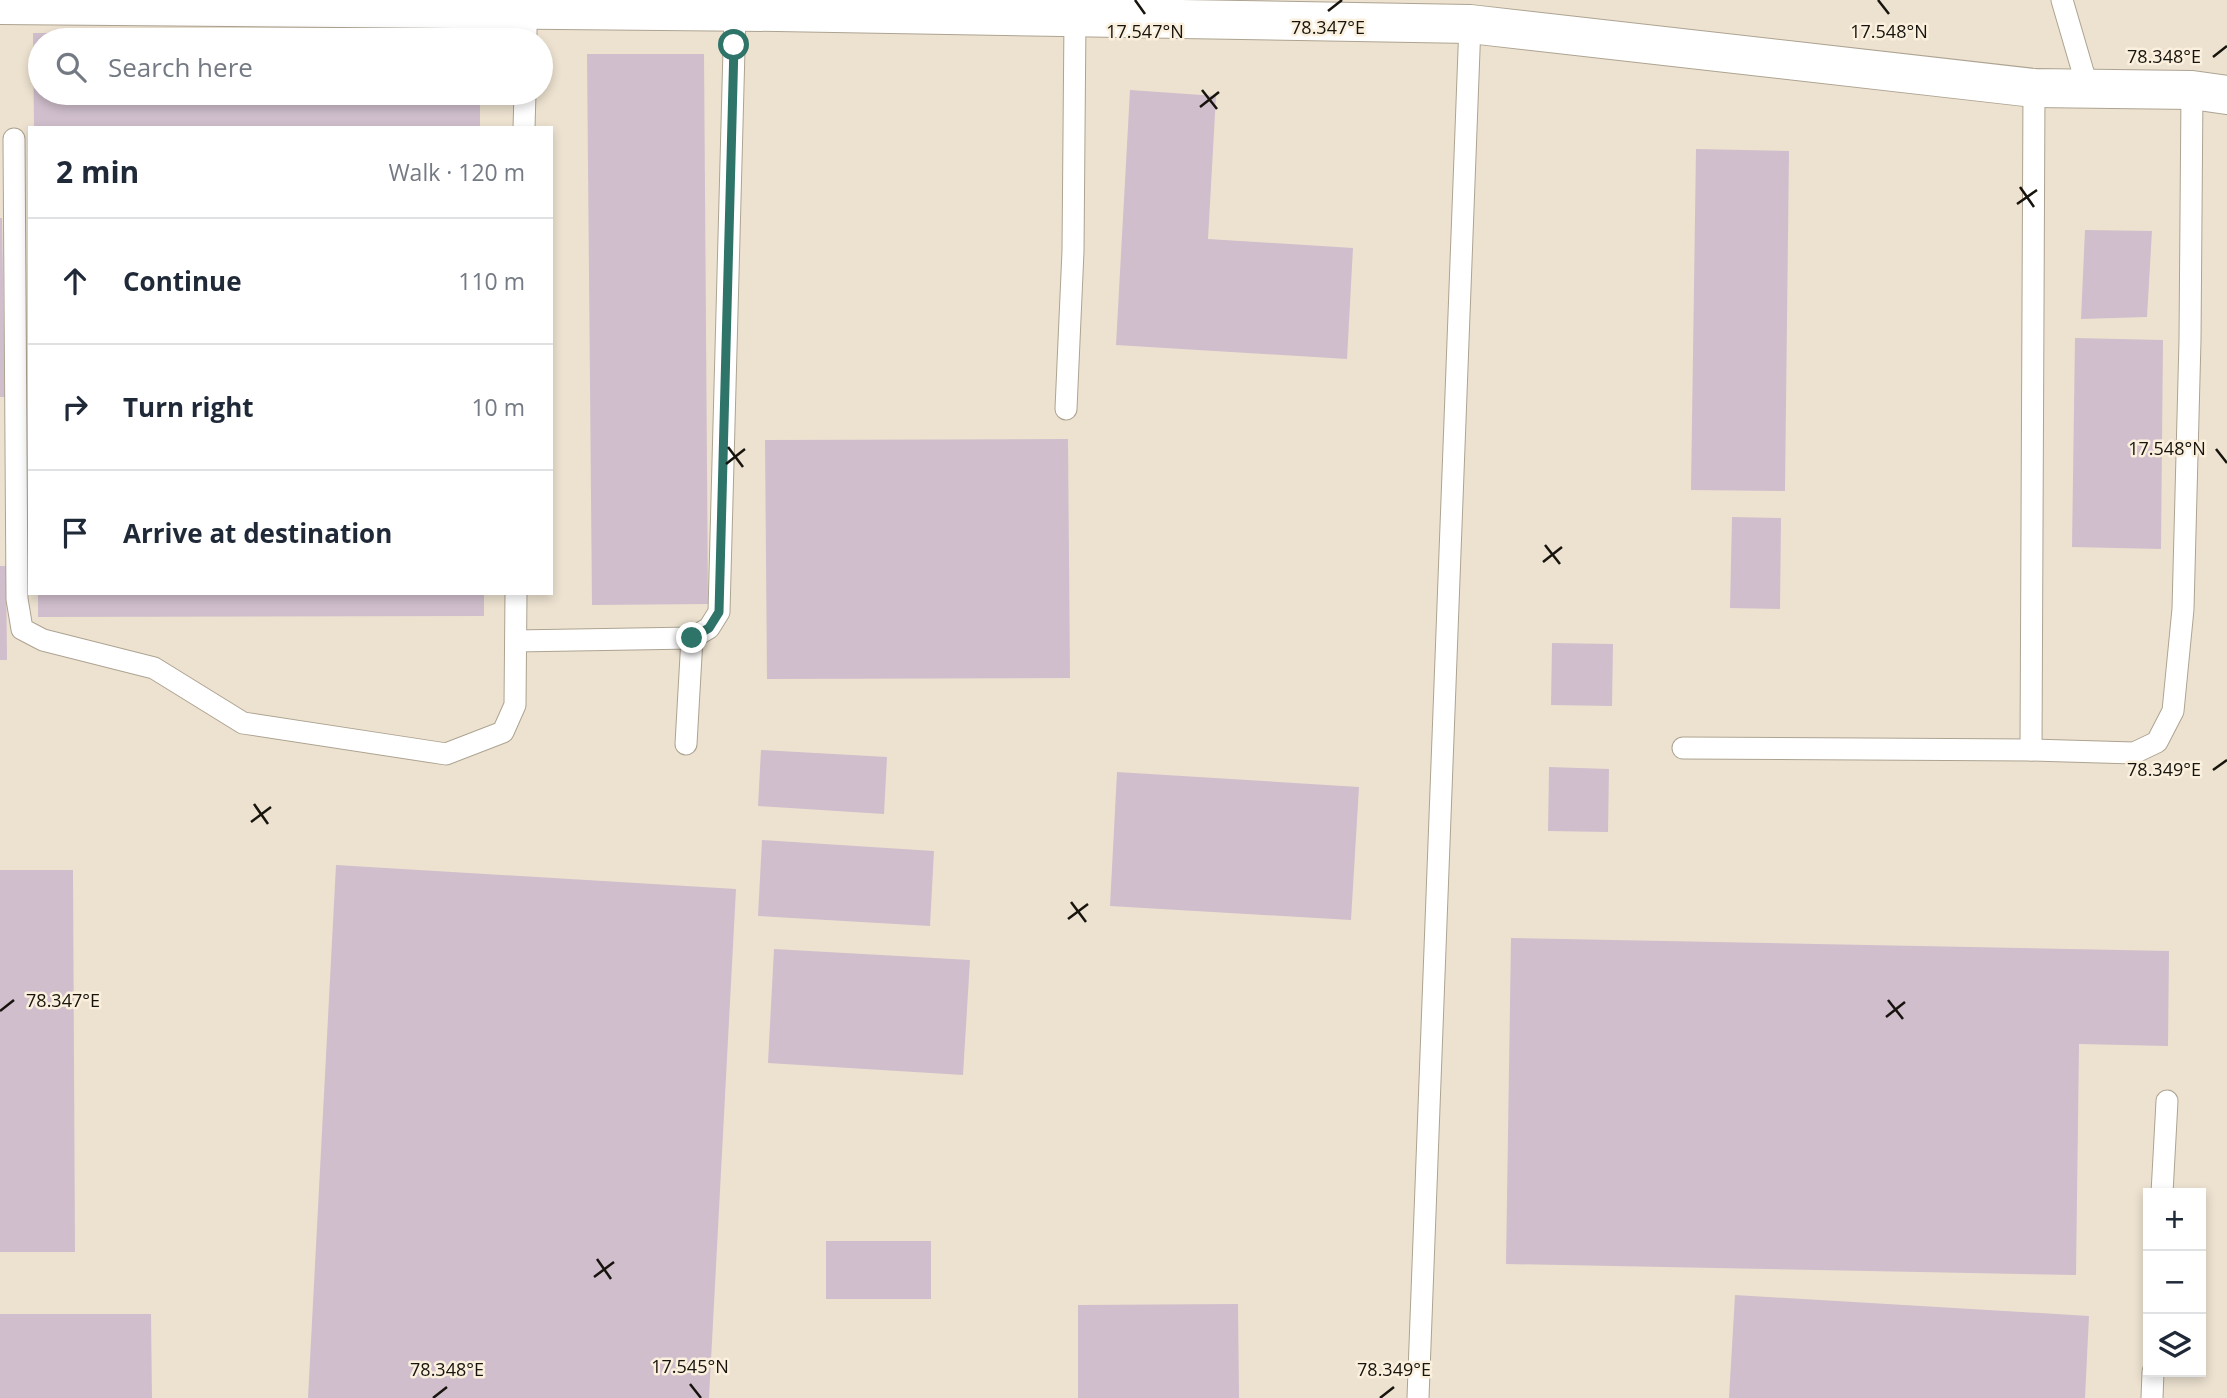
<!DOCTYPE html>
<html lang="en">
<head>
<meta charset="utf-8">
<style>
  :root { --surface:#fff; --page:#f6f6f7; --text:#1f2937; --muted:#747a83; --line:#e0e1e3 }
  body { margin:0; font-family:"Open Sans",sans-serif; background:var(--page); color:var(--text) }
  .controls { position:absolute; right:21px; bottom:21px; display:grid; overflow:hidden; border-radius:0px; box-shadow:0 4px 10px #0003 }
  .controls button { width:63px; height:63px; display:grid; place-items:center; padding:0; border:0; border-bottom:2px solid var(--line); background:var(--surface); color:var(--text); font:35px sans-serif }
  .stop { position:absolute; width:21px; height:21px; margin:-16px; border:5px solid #2e7469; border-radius:50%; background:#fff }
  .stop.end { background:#2e7469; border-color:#fff; box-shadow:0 2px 7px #0008 }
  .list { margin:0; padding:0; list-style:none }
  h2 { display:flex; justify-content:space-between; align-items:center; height:91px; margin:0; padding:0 28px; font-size:30px }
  h2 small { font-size:23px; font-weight:400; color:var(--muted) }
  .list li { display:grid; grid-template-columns:46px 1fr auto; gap:21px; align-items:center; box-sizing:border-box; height:126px; padding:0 28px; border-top:2px solid var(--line) }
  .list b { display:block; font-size:26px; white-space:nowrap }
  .list em { font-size:23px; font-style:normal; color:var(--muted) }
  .icon { flex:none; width:38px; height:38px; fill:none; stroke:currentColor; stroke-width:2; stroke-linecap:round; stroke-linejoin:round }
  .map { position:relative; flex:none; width:2227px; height:1398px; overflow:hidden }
  .search { position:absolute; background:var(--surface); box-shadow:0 4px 10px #0003; left:28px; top:28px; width:525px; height:77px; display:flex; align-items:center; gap:18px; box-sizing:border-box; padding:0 24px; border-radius:38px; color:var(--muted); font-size:26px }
  .panel { position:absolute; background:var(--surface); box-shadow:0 4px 10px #0003; left:28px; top:126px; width:525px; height:469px; border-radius:0px }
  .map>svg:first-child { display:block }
  .building { fill:#d0becc }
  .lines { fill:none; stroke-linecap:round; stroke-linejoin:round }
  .service-casing { stroke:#ada391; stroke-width:23 }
  .minor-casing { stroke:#ada391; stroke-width:40 }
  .service { stroke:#fff; stroke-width:21 }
  .minor { stroke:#fff; stroke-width:38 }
  .route { stroke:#2e7469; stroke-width:9 }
  .ticks { fill:none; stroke:#17130d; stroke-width:2.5 }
  .ticks-label { font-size:18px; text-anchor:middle; fill:#17130d; stroke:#faf0dd; stroke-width:5; stroke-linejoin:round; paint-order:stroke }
</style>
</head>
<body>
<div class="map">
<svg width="2227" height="1398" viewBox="0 0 2227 1398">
  <rect width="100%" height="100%" fill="#ede2d0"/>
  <g class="building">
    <polygon points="479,32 479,40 40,40 40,93 480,93 480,128 34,128 33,33"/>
    <polygon points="587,54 704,54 708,604 592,605"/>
    <polygon points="1130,90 1216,96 1208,239 1353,248 1347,359 1116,345"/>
    <polygon points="1696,149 1789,151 1785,491 1691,490"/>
    <polygon points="0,218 2,218 5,397 0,397"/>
    <polygon points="2085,230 2152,231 2147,317 2081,319"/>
    <polygon points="2075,338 2163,340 2161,549 2072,547"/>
    <polygon points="1068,439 1070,678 767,679 765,440"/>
    <polygon points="1732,517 1781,518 1780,609 1730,608"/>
    <polygon points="0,566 6,566 7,660 0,660"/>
    <polygon points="38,593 484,593 484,616 38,617"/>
    <polygon points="1552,643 1613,644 1612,706 1551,705"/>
    <polygon points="761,750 887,757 884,814 758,806"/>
    <polygon points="1549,767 1609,769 1608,832 1548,831"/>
    <polygon points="1117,772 1359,787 1351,920 1110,906"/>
    <polygon points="762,840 934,851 930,926 758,916"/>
    <polygon points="336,865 736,889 709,1398 308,1398"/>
    <polygon points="0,870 73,870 75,1252 0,1252"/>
    <polygon points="1511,938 2169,951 2168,1046 2079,1044 2076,1275 1506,1264"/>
    <polygon points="774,949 970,960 963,1075 768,1063"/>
    <rect x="826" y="1241" width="105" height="58"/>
    <polygon points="1735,1295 2089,1316 2085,1398 1729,1398"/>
    <polygon points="1238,1304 1239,1398 1078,1398 1078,1305"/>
    <polygon points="0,1314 151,1314 152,1398 0,1398"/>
  </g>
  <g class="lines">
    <defs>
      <g id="service">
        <polyline points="2062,0 2088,89"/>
        <polyline points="526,40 526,9"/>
        <polyline points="524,128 525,93"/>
        <polyline points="14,139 17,599 22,629 43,640 154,668 243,723 446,754 503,732 515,705 516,593"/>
        <polyline points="1066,409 1073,251 1075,17"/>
        <polyline points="516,641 692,638 709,628 719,612 735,12"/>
        <polyline points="686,744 692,638"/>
        <polyline points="1683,748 2031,750 2134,753 2157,742 2173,711 2183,609 2190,340 2192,90"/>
        <polyline points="2031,750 2034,88"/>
        <polyline points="2162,1193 2167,1101"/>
        <polyline points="1418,1398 1470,24"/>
        <polyline points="2152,1398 2153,1372"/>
      </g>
      <polyline id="minor" points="0,5 777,12 1470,24 2034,88 2192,90 2227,95"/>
    </defs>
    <use href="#service" class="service-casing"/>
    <use href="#minor" class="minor-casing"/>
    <use href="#service" class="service"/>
    <use href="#minor" class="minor"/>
  </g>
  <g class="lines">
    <polyline class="route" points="692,638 709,628 719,612 734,45"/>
  </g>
  <path class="ticks" d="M1135,0l10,14M1878,0l11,14M1328,11l14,-11M2213,57l14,-11M1202,90l15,19M1200,107l19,-15M2020,187l14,20M2017,204l20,-14M728,447l15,20M2216,449l11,14M726,464l19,-15M1545,545l15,19M1543,562l19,-15M2213,770l14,-10M254,804l14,20M251,822l20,-15M1071,902l15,20M1068,919l20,-15M1888,1000l15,19M0,1011l14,-11M1886,1017l19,-15M597,1259l14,20M594,1277l20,-15M690,1384l11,14M433,1398l14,-11M1380,1398l14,-11"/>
  <g class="ticks-label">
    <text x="1328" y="34">78.347°E</text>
    <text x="1145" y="38">17.547°N</text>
    <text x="1889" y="38">17.548°N</text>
    <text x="2164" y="63">78.348°E</text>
    <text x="2167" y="455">17.548°N</text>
    <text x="2164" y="776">78.349°E</text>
    <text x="63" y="1007">78.347°E</text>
    <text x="690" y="1373">17.545°N</text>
    <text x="447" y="1376">78.348°E</text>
    <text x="1394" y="1376">78.349°E</text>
  </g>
</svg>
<div class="controls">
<button>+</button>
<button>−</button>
<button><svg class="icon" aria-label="layers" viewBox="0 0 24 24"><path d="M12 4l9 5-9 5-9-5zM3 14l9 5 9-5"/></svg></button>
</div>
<div class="stop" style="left:734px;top:45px"></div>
<div class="stop end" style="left:692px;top:638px"></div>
<div class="search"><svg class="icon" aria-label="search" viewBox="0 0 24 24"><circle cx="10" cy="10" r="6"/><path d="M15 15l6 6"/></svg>Search here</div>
<section class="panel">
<h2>2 min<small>Walk · 120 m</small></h2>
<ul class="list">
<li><svg class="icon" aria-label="ahead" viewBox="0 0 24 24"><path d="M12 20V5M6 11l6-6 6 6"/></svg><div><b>Continue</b></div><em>110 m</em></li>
<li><svg class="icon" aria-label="right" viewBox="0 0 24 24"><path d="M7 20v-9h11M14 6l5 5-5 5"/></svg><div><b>Turn right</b></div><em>10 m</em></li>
<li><svg class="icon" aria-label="arrive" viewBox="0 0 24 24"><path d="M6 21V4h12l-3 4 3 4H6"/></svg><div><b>Arrive at destination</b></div></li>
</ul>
</section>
</div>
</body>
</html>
